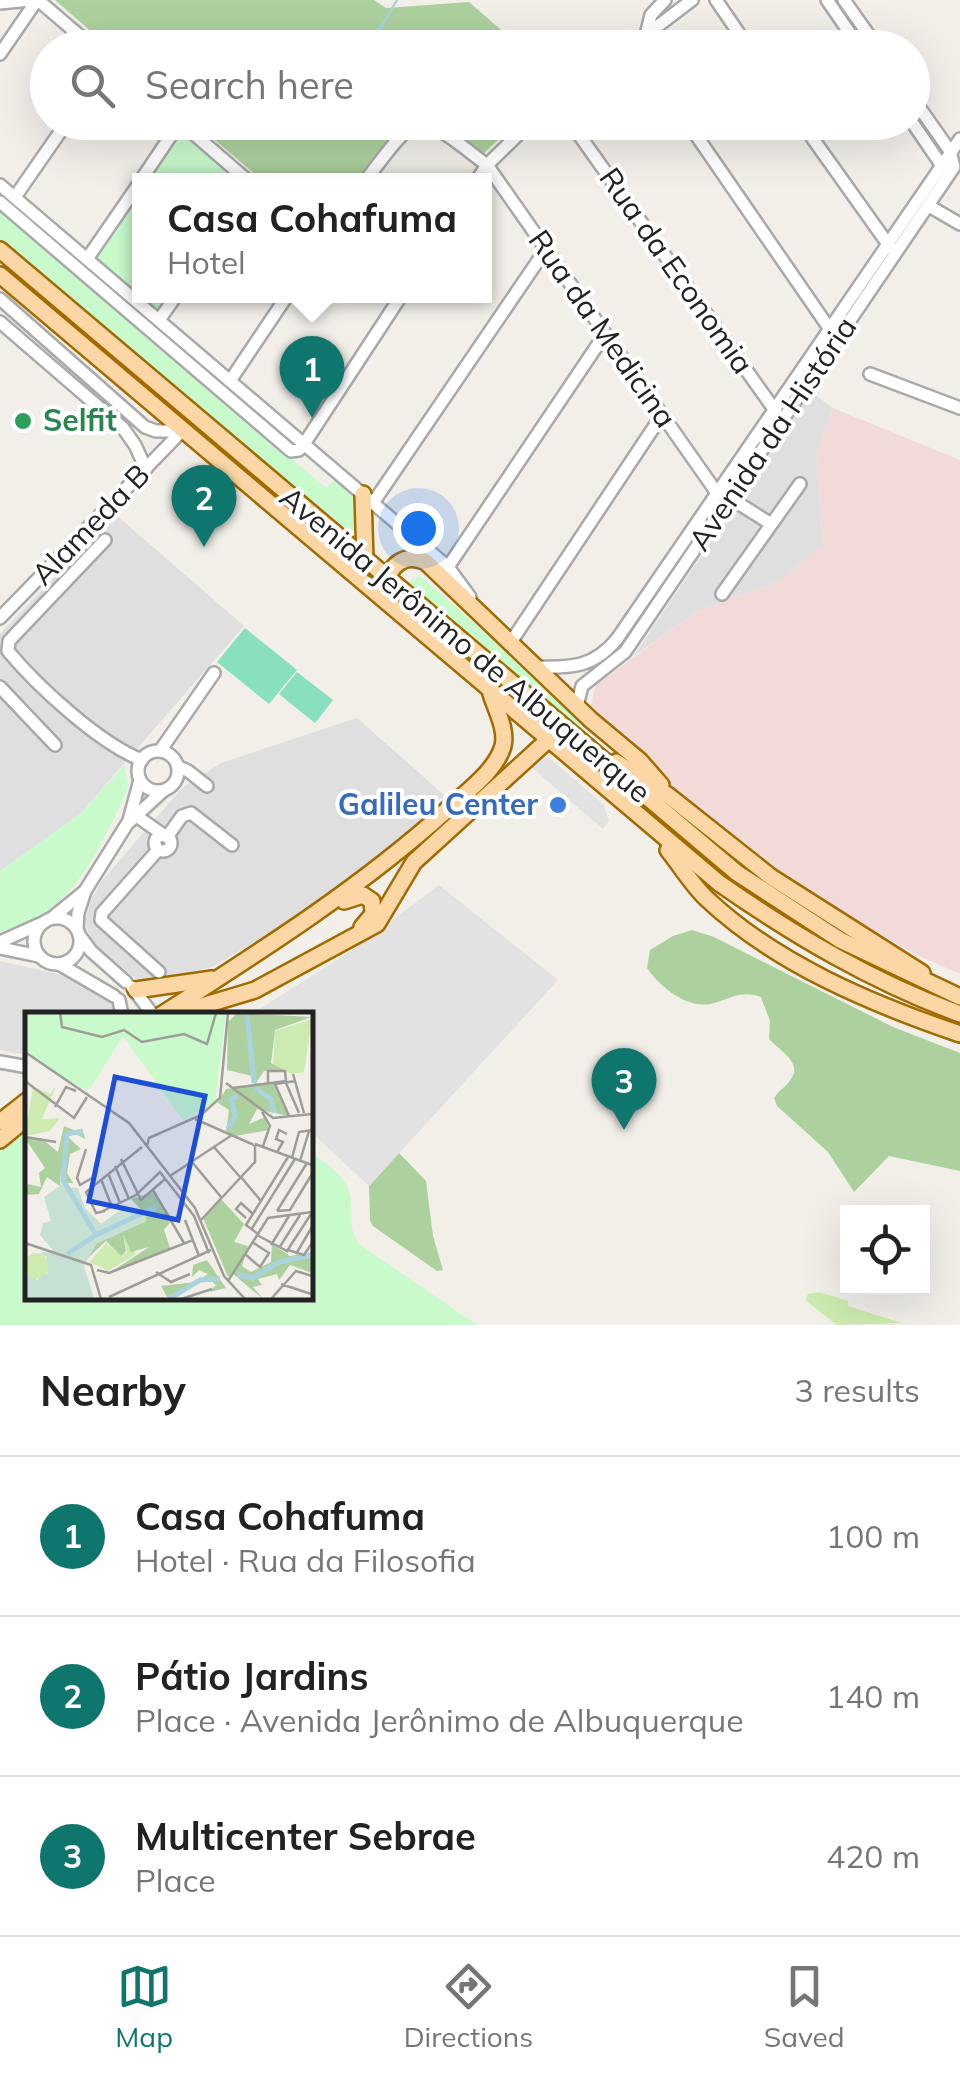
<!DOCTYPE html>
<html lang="en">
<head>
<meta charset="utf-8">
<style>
  :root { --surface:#fff; --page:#f6f6f6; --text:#222; --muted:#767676; --line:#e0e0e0; --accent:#0f766e }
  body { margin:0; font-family:Mulish,sans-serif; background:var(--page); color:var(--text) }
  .controls { position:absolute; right:30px; bottom:30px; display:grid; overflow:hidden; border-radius:0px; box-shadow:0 10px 40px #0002 }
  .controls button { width:90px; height:90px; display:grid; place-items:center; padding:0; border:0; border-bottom:2px solid var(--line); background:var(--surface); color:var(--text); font:50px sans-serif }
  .you { position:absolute; left:418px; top:528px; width:35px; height:35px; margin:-25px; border:8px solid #fff; border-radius:50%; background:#1a73e8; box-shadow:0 0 0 15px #1a73e833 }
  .badge { display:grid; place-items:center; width:65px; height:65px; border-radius:50%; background:var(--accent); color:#fff; font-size:32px; font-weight:700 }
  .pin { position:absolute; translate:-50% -82px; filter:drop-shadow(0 2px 5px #0008) }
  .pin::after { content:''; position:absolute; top:52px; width:35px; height:30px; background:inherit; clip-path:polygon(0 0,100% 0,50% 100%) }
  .popup { position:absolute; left:132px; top:173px; width:360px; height:130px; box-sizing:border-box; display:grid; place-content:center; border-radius:0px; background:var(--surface); filter:drop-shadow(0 2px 8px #0005); font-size:32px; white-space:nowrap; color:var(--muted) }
  .popup b { font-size:38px; color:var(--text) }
  .popup::after { content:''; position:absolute; left:50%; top:100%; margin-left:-20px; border:20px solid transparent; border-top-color:var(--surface) }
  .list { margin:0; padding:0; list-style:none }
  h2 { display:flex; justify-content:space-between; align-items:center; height:130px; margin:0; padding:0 40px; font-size:42px }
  h2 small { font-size:32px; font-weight:400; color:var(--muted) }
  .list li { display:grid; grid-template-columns:65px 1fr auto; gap:30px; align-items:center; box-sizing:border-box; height:160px; padding:0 40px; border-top:2px solid var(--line) }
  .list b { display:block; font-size:38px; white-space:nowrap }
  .list p { margin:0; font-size:32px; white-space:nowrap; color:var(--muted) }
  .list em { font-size:32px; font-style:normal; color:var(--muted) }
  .icon { flex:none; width:55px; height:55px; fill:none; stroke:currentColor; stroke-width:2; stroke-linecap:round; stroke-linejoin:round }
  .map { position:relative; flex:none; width:960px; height:1325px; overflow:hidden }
  .search { position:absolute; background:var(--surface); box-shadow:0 10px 40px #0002; left:30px; right:30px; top:30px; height:110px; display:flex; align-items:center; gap:25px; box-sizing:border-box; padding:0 35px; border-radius:55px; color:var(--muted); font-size:38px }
  .sheet { height:610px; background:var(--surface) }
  nav { display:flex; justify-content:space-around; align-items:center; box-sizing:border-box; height:140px; border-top:2px solid var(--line); background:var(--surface); font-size:28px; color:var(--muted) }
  nav a { display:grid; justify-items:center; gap:5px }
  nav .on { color:var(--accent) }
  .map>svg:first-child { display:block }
  .residential { fill:#e0dfdf }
  .commercial { fill:#f2dad9 }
  .grass { fill:#cdebb0 }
  .forest { fill:#add19e }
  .park { fill:#c8facc }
  .pitch { fill:#88e0be }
  .parking { fill:#e2e2e2 }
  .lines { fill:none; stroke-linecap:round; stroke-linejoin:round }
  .stream { stroke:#aad3df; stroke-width:2.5 }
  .minor-casing { stroke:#a9a9a9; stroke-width:16 }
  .major-casing { stroke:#a06b00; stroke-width:20 }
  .minor { stroke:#fff; stroke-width:11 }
  .major { stroke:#fcd6a4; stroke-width:15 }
  .leisure-dot { fill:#2e9e5b; stroke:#fff; stroke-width:4 }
  .shop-dot { fill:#3f7fe0; stroke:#fff; stroke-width:4 }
  .labels { text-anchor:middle; stroke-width:8; stroke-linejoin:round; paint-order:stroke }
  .street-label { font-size:30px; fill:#222; stroke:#fff }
  .leisure-label { font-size:30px; font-weight:bold; fill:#27864d; stroke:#fff; text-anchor:start }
  .shop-label { font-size:30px; font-weight:bold; fill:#366cbe; stroke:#fff; text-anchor:end }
  .inset-river { fill:none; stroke:#aad3df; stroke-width:5 }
  .inset-road { fill:none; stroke:#9f9d99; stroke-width:2.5 }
  .view { fill:#1d4ed8; fill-opacity:0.15; stroke:#1d4ed8; stroke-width:5 }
  .inset-edge { fill:none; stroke:#222; stroke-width:5 }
</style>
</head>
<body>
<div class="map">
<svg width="960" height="1325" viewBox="0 0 960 1325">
  <rect width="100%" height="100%" fill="#f2efe9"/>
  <g class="residential">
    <polygon points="811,392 833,408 816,455 823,545 781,580 696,612 633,657"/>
    <polygon points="115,514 244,626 80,814 0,871 0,634"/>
    <polygon points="357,718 444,795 400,840 321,904 212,967 141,983 95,944 87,930 86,920 90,902 101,882 182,788 221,763"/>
    <polygon points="0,961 70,977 103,995 114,1006 117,1015 28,1015 27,1055 0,1050"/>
  </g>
  <polygon class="commercial" points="833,408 960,460 960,974 915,954 788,882 671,791 645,754 591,706 596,685 696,612 781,580 823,545 816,455"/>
  <polygon class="grass" points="819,1292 848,1301 848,1306 902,1323 837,1325 805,1300 808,1294"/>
  <g class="forest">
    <polygon points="55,0 374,0 386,8 469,2 507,35 499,48 109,47"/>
    <polygon points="195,123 409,123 360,180 262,180"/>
    <polygon points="443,123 516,123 484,153"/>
    <path d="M692,930l22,7 179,90 67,26v118l-71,-15 -35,36 -26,-40 -51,-46 -3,-8c5,-8 12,-11 17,-19 12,-16 -12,-29 -22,-40l1,-18 -9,-24c-19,-7 -29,1 -47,6 -25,8 -54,-16 -67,-35l3,-18 23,-14z"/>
    <polygon points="399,1153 426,1181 433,1236 443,1270 437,1271 373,1226 370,1220 369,1186"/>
  </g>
  <g class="park">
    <polygon points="181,123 250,180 140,180 140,296 172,296 157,316 85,254"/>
    <polygon points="0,208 326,488 336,477 358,496 354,536 0,239"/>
    <polygon points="420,576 562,700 593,740 408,582"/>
    <path d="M124,766l4,20 -2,7c-29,60 -54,123 -126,139v-61l80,-57z"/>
    <path d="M27,1126l1,172h282v-147c13,11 34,23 39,40 5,20 -3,34 10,53l118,81h-477v-175z"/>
  </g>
  <g class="pitch">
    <polygon points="245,628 297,670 269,704 217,662"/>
    <polygon points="297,672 333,700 315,723 279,694"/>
  </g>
  <g class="parking">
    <polygon points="548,757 604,805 609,821 603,829 531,767"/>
    <polygon points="439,885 558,980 369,1186 310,1131 310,1015 250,1015 351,951"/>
  </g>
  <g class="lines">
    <polyline class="stream" points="360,48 382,26 397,0"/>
    <defs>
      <g id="minor">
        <polyline points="38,0 94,48"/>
        <polyline points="716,0 749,48"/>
        <polyline points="827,0 860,48"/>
        <polyline points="844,0 878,48"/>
        <polyline points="0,3 30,0"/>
        <polyline points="646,35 651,15 665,0"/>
        <polyline points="629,48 692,0"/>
        <polyline points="0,54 37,0"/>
        <polyline points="570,122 776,412"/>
        <polyline points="687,122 829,328"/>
        <polyline points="801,122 890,247"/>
        <polyline points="912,122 940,163"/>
        <polyline points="141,180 180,122 247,180"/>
        <path d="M366,180c55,-73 50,-69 121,-15l230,328"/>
        <polyline points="477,180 487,165 531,122"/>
        <polyline points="0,185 448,567 470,597"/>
        <polyline points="15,197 67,122"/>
        <polyline points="0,202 291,451 299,450 304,444 401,296"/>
        <polyline points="929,206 960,224"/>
        <polyline points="87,259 140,182"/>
        <polyline points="0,299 145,427 156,431 182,431"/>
        <polyline points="159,320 176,296"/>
        <polyline points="0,322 123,428 135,445 146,469"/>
        <polyline points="870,374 960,408"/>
        <polyline points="230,381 287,296"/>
        <polyline points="730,498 771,524"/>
        <polyline points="373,503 546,249"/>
        <path d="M105,540l-96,101 -1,10c29,35 92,93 134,109"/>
        <polyline points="448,567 605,334"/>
        <polyline points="722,594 800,484"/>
        <polyline points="0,618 182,431"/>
        <polyline points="511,642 662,415"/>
        <path d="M537,667c35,1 57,0 80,-28l343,-500"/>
        <polyline points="0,687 55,745"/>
        <polyline points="577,706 582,686 625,652 954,167 950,151 912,97"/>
        <circle cx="158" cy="771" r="20"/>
        <polyline points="160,751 214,673"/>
        <polyline points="179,767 188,771 207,786"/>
        <polyline points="135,815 165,836"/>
        <polyline points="129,820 140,780"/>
        <circle cx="163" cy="843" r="8"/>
        <polyline points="167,837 182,816 191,813 232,845"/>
        <polyline points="158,850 102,913 101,920 159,972"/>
        <polyline points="85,891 127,824 163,791"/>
        <polyline points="53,917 85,891 78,913 77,929"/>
        <circle cx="57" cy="941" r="23"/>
        <polyline points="80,936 91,951 126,982"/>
        <polyline points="0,942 40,924"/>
        <polyline points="0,948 39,956"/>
        <polyline points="59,964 114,996"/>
        <polyline points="132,987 153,1015"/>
        <polyline points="119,1000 122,1015"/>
        <polyline points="0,1062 28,1067"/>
      </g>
      <g id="major">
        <polyline points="0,250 737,873 840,940 960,997"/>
        <path d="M0,275l719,608c76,53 154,99 241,131"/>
        <polyline points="363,494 365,561"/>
        <path d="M385,586c5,-21 19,-34 41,-24l165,158 49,41 21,24"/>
        <polyline points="616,762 669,796 771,877 922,973"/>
        <path d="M668,850c13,16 24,35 39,49 69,65 165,105 253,135"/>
        <polyline points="344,901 363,895 372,901 373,914 362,927"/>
        <polyline points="136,990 212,979"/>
        <path d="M161,1015c100,-64 198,-126 287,-206 18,-17 48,-38 55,-63 4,-17 -7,-36 -12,-52"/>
        <polyline points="186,1015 202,1006 255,990 377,924 414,862 548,740"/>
        <polyline points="0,1122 28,1100"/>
        <polyline points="0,1140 28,1117"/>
      </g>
    </defs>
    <use href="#minor" class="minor-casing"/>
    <use href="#major" class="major-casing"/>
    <use href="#minor" class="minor"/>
    <use href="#major" class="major"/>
  </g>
  <circle class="leisure-dot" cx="23" cy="421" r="10"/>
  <circle class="shop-dot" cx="558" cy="805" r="10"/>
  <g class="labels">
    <g class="street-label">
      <text transform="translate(676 271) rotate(55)" y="10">Rua da Economia</text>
      <text transform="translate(602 329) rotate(55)" y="10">Rua da Medicina</text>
      <text transform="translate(773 434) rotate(-56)" y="10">Avenida da História</text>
      <text transform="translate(91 525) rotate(-46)" y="10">Alameda B</text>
      <text transform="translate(465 645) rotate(40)" y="10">Avenida Jerônimo de Albuquerque</text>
    </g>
    <g class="leisure-label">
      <text x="43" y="431">Selfit</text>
    </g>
    <g class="shop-label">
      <text x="538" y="815">Galileu Center</text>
    </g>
  </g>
  <g transform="translate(25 1012)">
    <rect width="288" height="288" fill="#f2efe9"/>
    <path d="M287,7l-8,53 -13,2 -18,-10 2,-33zM31,74l-14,33 18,-1 -10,13 -25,5 8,-49 17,7zM98,223l13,19 -28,17 -18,-9 16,-19 15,13 6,-4zM-2 254a13 13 0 1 1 26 0a13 13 0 1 1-26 0Z" fill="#cdebb0"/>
    <path d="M212,1l75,4 -37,13 -4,33 13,7 -20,1 -8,12 18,1 14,32 -31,-7 -8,15 16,-7 4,13 -34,6 -9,-5 3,-21 -11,-7 8,-14 28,-4 -2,-9 -25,-6 1,-48zM39,114l20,8 1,5 -11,-6 -6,4 13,12 -11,5 -3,19 6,10h-7l-5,-14 -1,17 -13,-9 -8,17 -14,1 3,-11 13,3 -2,-14 6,-5 -20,-30h16l17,14zM128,180l20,27 -9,11 6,18 -59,24 38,-25 -18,5 -8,-18 3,17 -5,5 -15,-15 -19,18 9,-15 51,-28 -16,-17zM196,187l23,25 -10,18 14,4 -6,20 9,6 20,-10 1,-18 18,12 22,-4v21l-22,-8 -11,15 -2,-6 -19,5 4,6 -9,2 10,12 -31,-26 -4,4 -25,-59zM182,248l19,28 -17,4 7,-7 -8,-7 -41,19 -6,-11 35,-4 12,-8 -9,-4 -7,7 1,-12z" fill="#add19e"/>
    <path d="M37,155l4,20 12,1 7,20 16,16 23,-17 19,4 4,10 -51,23 -12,22 10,33h-69v-26l12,7 11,-7 -1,-16 -7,-4 13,-3 -13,-15 3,-12 8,-2 -7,-24 16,-11z" fill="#c6e0d4"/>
    <path d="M0,1h201l-11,90 -32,17 -60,-84 -34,54 -9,-3 -43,-25 -12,-15z" fill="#c8facc"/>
    <path class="inset-river" d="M222,1l7,70M230,76l16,11 3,14M203,117l7,-13 -4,-17 7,-3M73,222l58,-27M42,242l29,-19 -33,-55 4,-46 16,-3M213,263l15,3 26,-16 33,-7M144,287l31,-19 20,-1"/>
    <path class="inset-road" d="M35,1l2,14 40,10 22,-7 18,12 42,-8 23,10 9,-31M0,40l104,71 66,85 29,68 21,23M268,62l11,39M0,69l49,37 13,-21M201,71l47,35 39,-4M261,71l13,30M207,76l54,-7 -1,-10h-17v12M30,95l11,-20 10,4M237,100l8,14 -7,20M264,104l-14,-32 21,-3M170,107l59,26M0,125l31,5M230,132l57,21M122,134l2,-8 52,-23 19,-17 8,-85M189,135l26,30M61,137l-9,29 3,7 12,-7M252,140l6,-10 -7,-3 3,-9 8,4M267,146l7,-26 13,-2M96,147l20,41 24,-21M275,149l9,-30M167,150l29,35M90,154l14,33M83,161l12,30M145,164l62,-41M216,165l20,24M76,167l11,28M128,178l31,53M78,199l33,-16 24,-23 34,44 15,37M80,199l-9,2 -10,-21 56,-45M252,199l30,-48M252,199l13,-1 22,-36M221,206l-10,-9 5,-6 12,11M160,208l14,36M176,208l54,-58v-17M226,218l44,-71M233,222l-12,-9 42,-68M232,223l30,16 24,-37M0,231l66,22 10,34M246,233l18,-29M254,236l21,-33M263,238l16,5 8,-12M220,242l15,13 9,-14 -17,-11M271,242l16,-27M72,258l12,3 84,-33M131,260l15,10 19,-8M203,269l40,-63 44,-6M256,272l30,10M84,285l102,-47M156,287l31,-10M246,287l25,-28 16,5"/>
    <path class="view" d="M90,65l90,19 -27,124 -89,-19z"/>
    <rect width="288" height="288" class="inset-edge"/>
  </g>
</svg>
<div class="controls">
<button><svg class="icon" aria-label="locate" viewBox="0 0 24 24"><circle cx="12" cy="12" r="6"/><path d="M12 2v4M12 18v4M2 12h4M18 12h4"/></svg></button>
</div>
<div class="you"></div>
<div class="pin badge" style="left:312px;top:418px">1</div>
<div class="popup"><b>Casa Cohafuma</b>Hotel</div>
<div class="pin badge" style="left:204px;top:547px">2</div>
<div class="pin badge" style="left:624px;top:1130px">3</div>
<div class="search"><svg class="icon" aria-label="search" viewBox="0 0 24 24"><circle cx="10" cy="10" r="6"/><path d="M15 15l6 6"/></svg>Search here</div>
</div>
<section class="sheet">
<h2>Nearby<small>3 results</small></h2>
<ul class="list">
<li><span class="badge">1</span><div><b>Casa Cohafuma</b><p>Hotel · Rua da Filosofia</p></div><em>100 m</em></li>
<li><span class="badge">2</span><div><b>Pátio Jardins</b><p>Place · Avenida Jerônimo de Albuquerque</p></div><em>140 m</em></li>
<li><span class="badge">3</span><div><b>Multicenter Sebrae</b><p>Place</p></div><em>420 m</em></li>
</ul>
</section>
<nav>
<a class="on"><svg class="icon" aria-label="map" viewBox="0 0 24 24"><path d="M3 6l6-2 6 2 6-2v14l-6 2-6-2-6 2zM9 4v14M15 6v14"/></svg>Map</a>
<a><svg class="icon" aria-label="directions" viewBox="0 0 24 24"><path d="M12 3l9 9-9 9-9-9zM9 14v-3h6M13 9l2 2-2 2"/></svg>Directions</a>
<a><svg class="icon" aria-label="saved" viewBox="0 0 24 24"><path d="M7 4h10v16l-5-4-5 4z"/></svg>Saved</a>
</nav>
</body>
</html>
